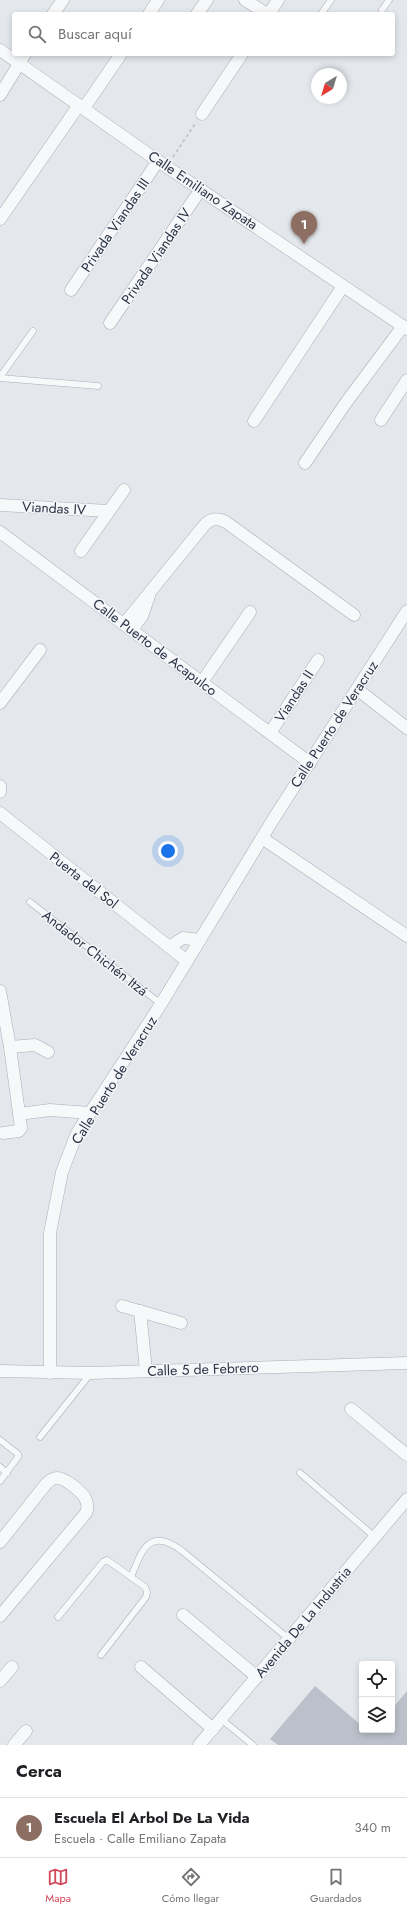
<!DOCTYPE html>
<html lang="es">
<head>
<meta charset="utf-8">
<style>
  :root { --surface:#fff; --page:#f2f2f2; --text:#202124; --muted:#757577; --line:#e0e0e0; --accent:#d1495b }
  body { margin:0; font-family:Jost,sans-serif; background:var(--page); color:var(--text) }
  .controls { position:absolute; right:12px; bottom:12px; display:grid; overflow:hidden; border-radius:4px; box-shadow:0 2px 6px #0003 }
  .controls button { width:36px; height:36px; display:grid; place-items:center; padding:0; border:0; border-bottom:1px solid var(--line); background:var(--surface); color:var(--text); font:20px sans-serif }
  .compass { position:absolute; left:311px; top:68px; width:36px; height:36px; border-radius:50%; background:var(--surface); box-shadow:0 2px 6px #0003; rotate:218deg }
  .you { position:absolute; left:168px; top:851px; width:14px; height:14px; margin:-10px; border:3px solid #fff; border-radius:50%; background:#1a73e8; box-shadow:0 0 0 6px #1a73e833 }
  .badge { display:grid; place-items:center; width:26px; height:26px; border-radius:50%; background:var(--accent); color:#fff; font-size:13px; font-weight:700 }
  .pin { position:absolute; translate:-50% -33px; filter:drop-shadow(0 1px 2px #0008) }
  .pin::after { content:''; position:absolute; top:21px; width:14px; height:12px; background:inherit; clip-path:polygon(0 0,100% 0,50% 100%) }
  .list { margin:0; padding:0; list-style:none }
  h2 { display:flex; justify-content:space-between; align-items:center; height:52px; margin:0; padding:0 16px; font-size:17px }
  h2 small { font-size:13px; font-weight:400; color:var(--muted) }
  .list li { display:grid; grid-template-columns:26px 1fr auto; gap:12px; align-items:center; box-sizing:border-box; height:60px; padding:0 16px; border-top:1px solid var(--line) }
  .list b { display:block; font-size:15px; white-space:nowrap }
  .list p { margin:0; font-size:13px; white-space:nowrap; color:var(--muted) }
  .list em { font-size:13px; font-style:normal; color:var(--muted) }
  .icon { flex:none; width:22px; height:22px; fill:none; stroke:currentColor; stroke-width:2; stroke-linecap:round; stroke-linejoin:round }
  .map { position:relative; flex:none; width:407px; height:1745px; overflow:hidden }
  .search { position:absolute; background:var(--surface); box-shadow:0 2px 6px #0003; left:12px; right:12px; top:12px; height:44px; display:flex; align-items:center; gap:10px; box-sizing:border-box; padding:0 14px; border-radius:4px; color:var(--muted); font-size:15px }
  .sheet { height:112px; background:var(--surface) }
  nav { display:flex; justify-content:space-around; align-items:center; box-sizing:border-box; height:56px; border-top:1px solid var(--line); background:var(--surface); font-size:11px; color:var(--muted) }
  nav a { display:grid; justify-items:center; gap:2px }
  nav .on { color:var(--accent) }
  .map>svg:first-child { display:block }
  .building { fill:#bbc0ca }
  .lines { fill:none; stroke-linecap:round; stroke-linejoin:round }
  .service-casing { stroke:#a9aeb7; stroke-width:7 }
  .minor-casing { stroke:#a9aeb7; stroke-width:13 }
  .path { stroke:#c2c5cb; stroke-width:2; stroke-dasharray:3 3; stroke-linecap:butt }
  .service { stroke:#f7f8fa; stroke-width:6 }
  .minor { stroke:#f7f8fa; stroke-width:12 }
  .labels { text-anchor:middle; stroke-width:3; stroke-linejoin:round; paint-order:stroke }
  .street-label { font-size:14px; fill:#2b3445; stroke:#f4f6f9 }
</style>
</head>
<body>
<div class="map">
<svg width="407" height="1745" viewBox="0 0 407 1745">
  <rect width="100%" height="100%" fill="#e4e7ec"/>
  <polygon class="building" points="315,1686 362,1726 362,1730 392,1730 392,1709 407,1691 407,1745 278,1745 270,1739"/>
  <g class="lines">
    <defs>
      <g id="service">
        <polyline points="382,10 389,0"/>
        <polyline points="321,14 331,0"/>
        <polyline points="0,377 33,331"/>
        <polyline points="0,378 98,386"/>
        <polyline points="30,902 161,1004"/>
        <polyline points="40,1437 91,1373"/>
        <polyline points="0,1440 18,1454 18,1457 0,1481"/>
        <polyline points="0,1467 7,1473"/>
        <polyline points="300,1473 375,1537"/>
        <path d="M131,1577c11,-27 18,-50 50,-27l108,89"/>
        <polyline points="58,1617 103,1562 107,1560 145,1587 147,1592 146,1597 101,1655"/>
        <polyline points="221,1719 253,1745"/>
      </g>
      <g id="minor">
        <polyline points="245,0 267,14"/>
        <polyline points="53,14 63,0"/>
        <polyline points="149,14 158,0"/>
        <polyline points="197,14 207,0"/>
        <polyline points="269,14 278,0"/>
        <polyline points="0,50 158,161 407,329"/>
        <polyline points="0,95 25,54"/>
        <polyline points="84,108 121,54"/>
        <polyline points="202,114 242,54"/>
        <polyline points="0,219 79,105"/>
        <polyline points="71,290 158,161"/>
        <polyline points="110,323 201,189"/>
        <polyline points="381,420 407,380"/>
        <polyline points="254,421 343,286"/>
        <polyline points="305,463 345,404 403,326"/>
        <polyline points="0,505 109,511"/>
        <polyline points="0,532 310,763"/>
        <polyline points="81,551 124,490"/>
        <path d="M124,624l78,-96c7,-9 13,-11 24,-6l128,93"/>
        <polyline points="132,630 142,616 149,596"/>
        <polyline points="202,682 250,612"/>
        <polyline points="357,689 407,728"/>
        <polyline points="0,703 40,650"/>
        <polyline points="270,733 318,660"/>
        <polyline points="0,786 0,792"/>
        <polyline points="0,813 187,961"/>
        <polyline points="262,838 407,936"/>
        <polyline points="169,947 183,938 200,940"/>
        <polyline points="0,991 10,1047 21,1128 19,1131 3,1133"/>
        <polyline points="10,1047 35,1045 48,1052"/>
        <polyline points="19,1114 50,1110 90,1113"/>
        <polyline points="122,1306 181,1323"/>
        <polyline points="140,1311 146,1370"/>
        <polyline points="0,1371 91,1373 407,1363"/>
        <polyline points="50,1373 50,1233 62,1172 77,1133 161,1004 274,818 407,611"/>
        <polyline points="351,1409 407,1455"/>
        <path d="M0,1542l46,-58c3,-3 7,-6 11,-6 8,0 24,13 28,20 3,5 3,10 1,15l-86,103"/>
        <polyline points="183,1615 257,1677"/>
        <polyline points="141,1667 213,1729"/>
        <polyline points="0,1681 12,1667"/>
        <polyline points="14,1745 26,1731"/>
        <polyline points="199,1745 407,1499"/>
      </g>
    </defs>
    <use href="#service" class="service-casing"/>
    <use href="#minor" class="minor-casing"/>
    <polyline class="path" points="173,157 195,124"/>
    <use href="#service" class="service"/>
    <use href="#minor" class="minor"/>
  </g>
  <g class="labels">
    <g class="street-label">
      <text transform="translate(203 190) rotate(34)" y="5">Calle Emiliano Zapata</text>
      <text transform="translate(115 225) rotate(-56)" y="5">Privada Viandas III</text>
      <text transform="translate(156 256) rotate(-56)" y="5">Privada Viandas IV</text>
      <text transform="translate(54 508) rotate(3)" y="5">Viandas IV</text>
      <text transform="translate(155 647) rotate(37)" y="5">Calle Puerto de Acapulco</text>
      <text transform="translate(294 696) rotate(-57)" y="5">Viandas II</text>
      <text transform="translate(334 724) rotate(-57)" y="5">Calle Puerto de Veracruz</text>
      <text transform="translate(84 880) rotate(38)" y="5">Puerta del Sol</text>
      <text transform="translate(95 953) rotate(38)" y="5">Andador Chichén Itzá</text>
      <text transform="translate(114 1080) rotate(-58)" y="5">Calle Puerto de Veracruz</text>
      <text transform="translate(203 1369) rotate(-2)" y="5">Calle 5 de Febrero</text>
      <text transform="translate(303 1622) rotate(-50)" y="5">Avenida De La Industria</text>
    </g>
  </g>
</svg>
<div class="controls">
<button><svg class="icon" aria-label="locate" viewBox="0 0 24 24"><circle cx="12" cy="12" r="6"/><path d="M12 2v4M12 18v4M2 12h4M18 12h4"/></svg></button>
<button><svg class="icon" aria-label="layers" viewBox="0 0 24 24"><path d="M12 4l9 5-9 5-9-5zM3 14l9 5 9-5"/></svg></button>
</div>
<svg class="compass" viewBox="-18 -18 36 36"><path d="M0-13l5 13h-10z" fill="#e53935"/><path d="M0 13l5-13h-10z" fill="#757577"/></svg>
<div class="you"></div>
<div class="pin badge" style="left:304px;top:244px;background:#8d6e63">1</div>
<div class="search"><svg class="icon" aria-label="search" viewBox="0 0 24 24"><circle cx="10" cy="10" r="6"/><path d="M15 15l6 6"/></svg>Buscar aquí</div>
</div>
<section class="sheet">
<h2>Cerca<small></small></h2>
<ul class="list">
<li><span class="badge" style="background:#8d6e63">1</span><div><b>Escuela El Arbol De La Vida</b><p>Escuela · Calle Emiliano Zapata</p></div><em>340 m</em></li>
</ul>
</section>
<nav>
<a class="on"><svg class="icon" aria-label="map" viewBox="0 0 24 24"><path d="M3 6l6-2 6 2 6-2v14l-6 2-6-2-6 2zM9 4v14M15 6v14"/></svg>Mapa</a>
<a><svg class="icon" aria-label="directions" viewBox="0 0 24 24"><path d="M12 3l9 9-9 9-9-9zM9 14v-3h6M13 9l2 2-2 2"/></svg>Cómo llegar</a>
<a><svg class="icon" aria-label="saved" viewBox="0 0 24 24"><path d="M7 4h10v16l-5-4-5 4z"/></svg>Guardados</a>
</nav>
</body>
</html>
